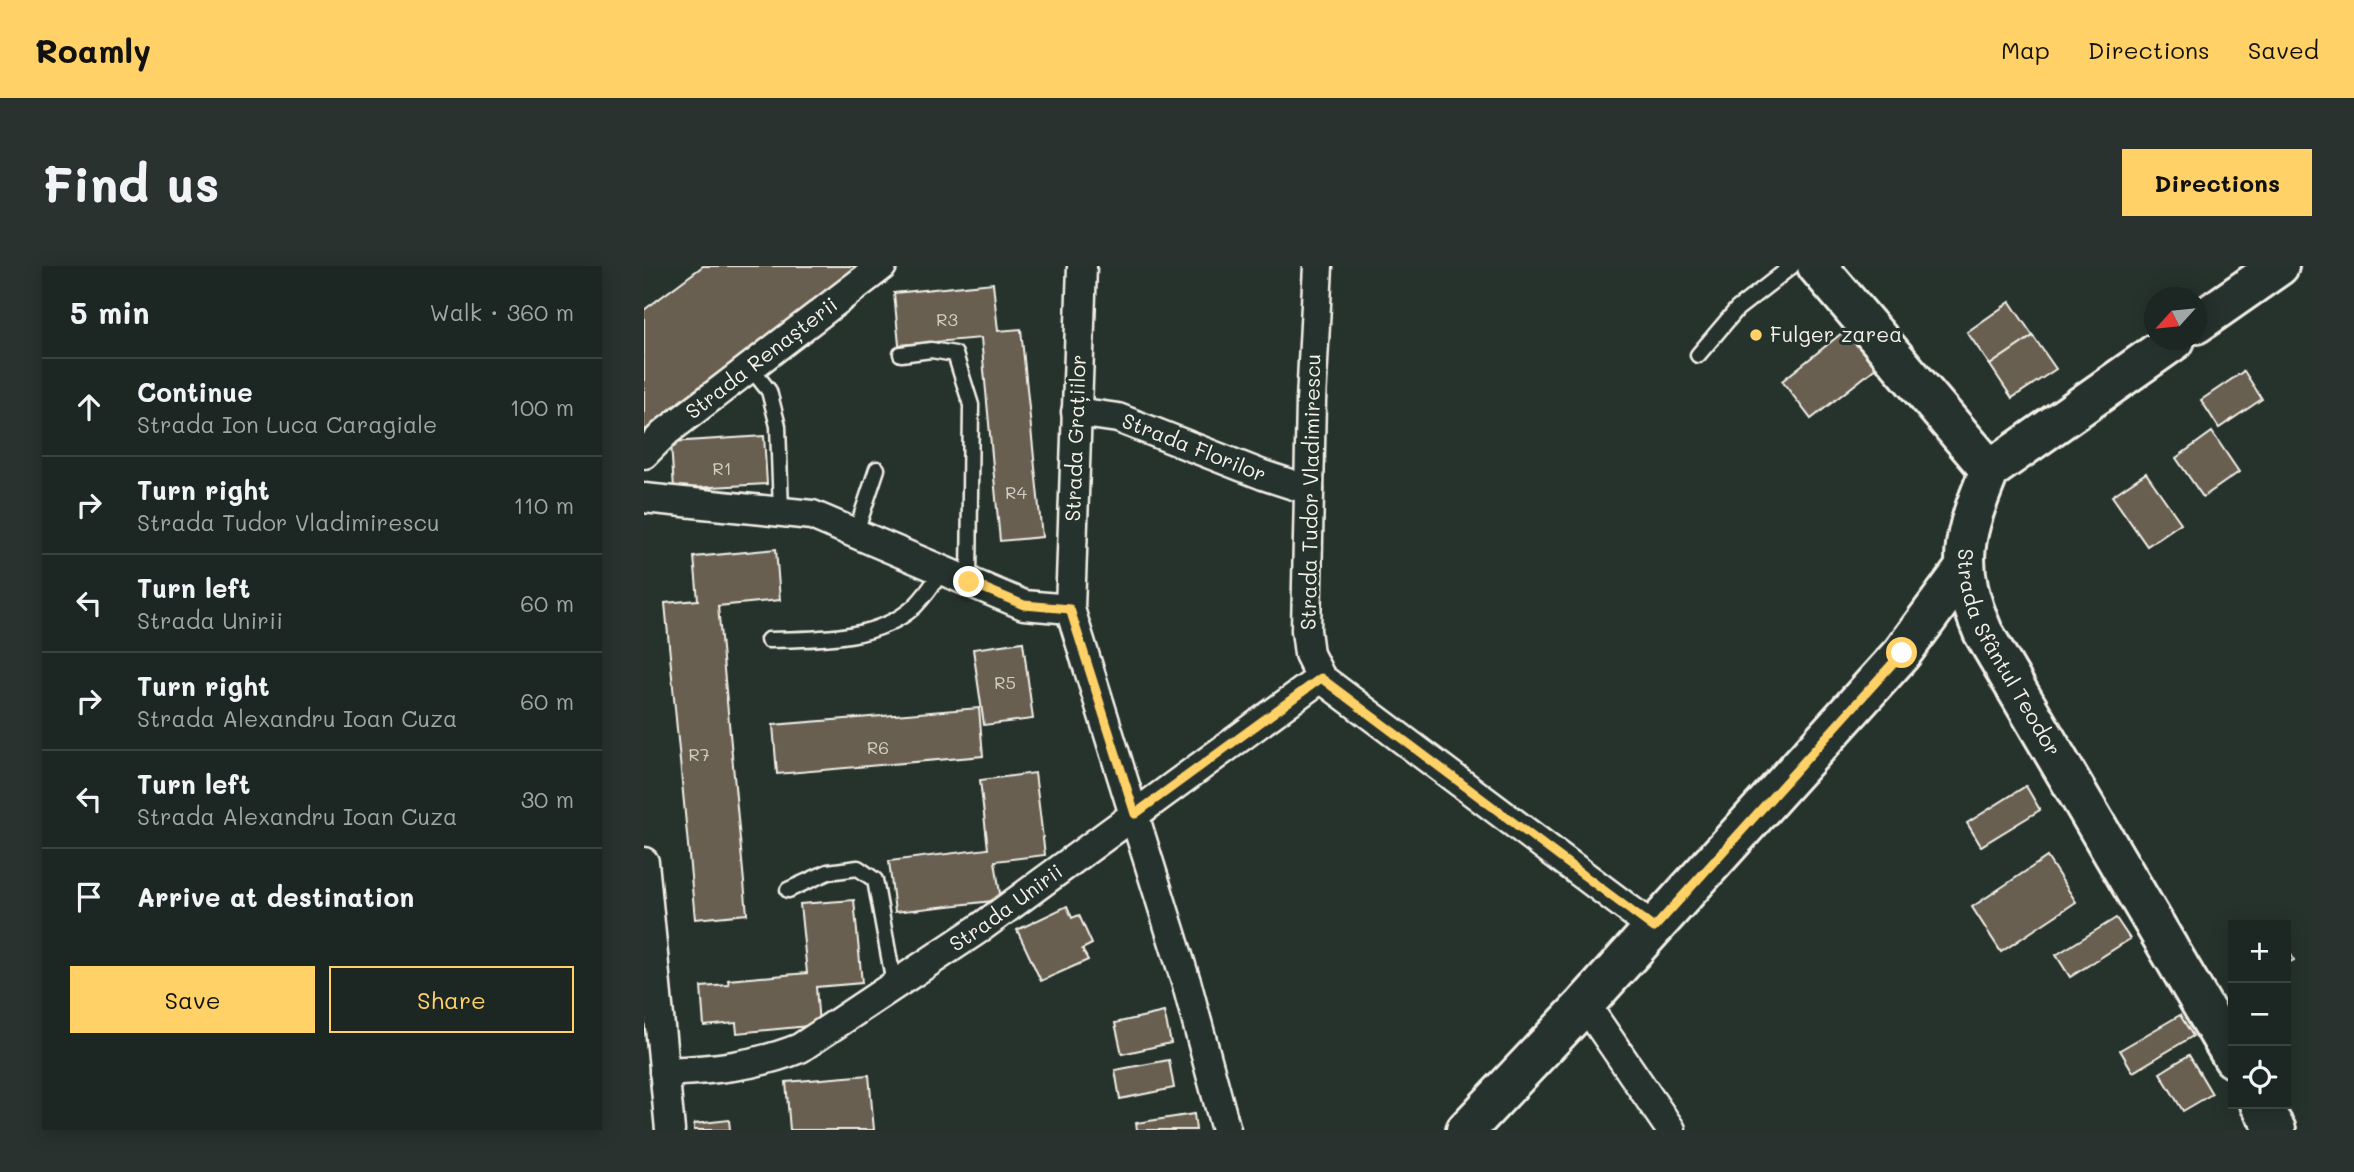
<!DOCTYPE html>
<html lang="en">
<head>
<meta charset="utf-8">
<style>
  :root { --surface:#1c2622; --page:#29322f; --text:#f1f3f6; --muted:#a0a5a5; --line:#3a4340; --accent:#ffd166 }
  body { margin:0; font-family:Mali,sans-serif; background:var(--page); color:var(--text) }
  .controls { position:absolute; right:21px; bottom:21px; display:grid; overflow:hidden; border-radius:0px; box-shadow:0 4px 18px #0003 }
  .controls button { width:63px; height:63px; display:grid; place-items:center; padding:0; border:0; border-bottom:2px solid var(--line); background:var(--surface); color:var(--text); font:35px sans-serif }
  .compass { position:absolute; left:1500px; top:21px; width:63px; height:63px; border-radius:50%; background:var(--surface); box-shadow:0 4px 18px #0003; rotate:243deg }
  .stop { position:absolute; width:21px; height:21px; margin:-16px; border:5px solid #ffd166; border-radius:50%; background:#fff }
  .stop.end { background:#ffd166; border-color:#fff; box-shadow:0 2px 7px #0008 }
  .list { margin:0; padding:0; list-style:none }
  h2 { display:flex; justify-content:space-between; align-items:center; height:91px; margin:0; padding:0 28px; font-size:30px }
  h2 small { font-size:23px; font-weight:400; color:var(--muted) }
  .list li { display:grid; grid-template-columns:46px 1fr auto; gap:21px; align-items:center; box-sizing:border-box; height:98px; padding:0 28px; border-top:2px solid var(--line) }
  .list b { display:block; font-size:26px; white-space:nowrap }
  .list p { margin:0; font-size:23px; white-space:nowrap; color:var(--muted) }
  .list em { font-size:23px; font-style:normal; color:var(--muted) }
  .actions { display:flex; gap:14px; padding:21px 28px }
  .actions a { flex:1; padding:16px 0; border:2px solid var(--accent); border-radius:0px; text-align:center; font-size:24px; color:var(--accent) }
  .actions .main { background:var(--accent); color:#111 }
  .icon { flex:none; width:38px; height:38px; fill:none; stroke:currentColor; stroke-width:2; stroke-linecap:round; stroke-linejoin:round }
  .map { position:relative; flex:none; width:1668px; height:864px; overflow:hidden; border-radius:0px }
  header { display:flex; align-items:center; gap:42px; box-sizing:border-box; height:98px; padding:0 35px; background:var(--accent); color:#111 }
  header strong { font-size:33px }
  nav { display:flex; gap:38px; margin-inline-start:auto; font-size:24px }
  .intro { display:flex; align-items:center; justify-content:space-between; box-sizing:border-box; height:168px; padding:0 42px }
  h1 { margin:0; font-size:49px }
  .button { padding:18px 32px; border-radius:0px; background:var(--accent); color:#111; font-size:24px; font-weight:700 }
  main { display:flex; gap:42px; padding:0 42px }
  aside { flex:1; background:var(--surface); border-radius:0px; box-shadow:0 4px 18px #0003 }
  .map>svg:first-child { display:block }
  .building { fill:#675f51; stroke:#f4f1e8; stroke-width:2 }
  .lines { fill:none; stroke-linecap:round; stroke-linejoin:round }
  .lane-casing { stroke:#f4f1e8; stroke-width:19 }
  .street-casing { stroke:#f4f1e8; stroke-width:33 }
  .secondary-casing { stroke:#f4f1e8; stroke-width:44 }
  .lane { stroke:#26332d; stroke-width:14 }
  .street { stroke:#26332d; stroke-width:28 }
  .secondary { stroke:#26332d; stroke-width:38 }
  .route { stroke:#ffd166; stroke-width:9 }
  .poi-dot { fill:#ffd166; stroke:#26332d; stroke-width:2.5 }
  .labels { text-anchor:middle; stroke-width:6; stroke-linejoin:round; paint-order:stroke }
  .number-label { font-size:18px; fill:#d1ccc2 }
  .poi-label { font-size:21px; fill:#f4f1e8; stroke:#26332d; text-anchor:start }
  .street-label { font-size:21px; fill:#f4f1e8; stroke:#26332d }
</style>
</head>
<body>
<header>
<strong>Roamly</strong>
<nav><a>Map</a><a>Directions</a><a>Saved</a></nav>
</header>
<div class="intro"><h1>Find us</h1><a class="button">Directions</a></div>
<main>
<aside>
<h2>5 min<small>Walk · 360 m</small></h2>
<ul class="list">
<li><svg class="icon" aria-label="ahead" viewBox="0 0 24 24"><path d="M12 20V5M6 11l6-6 6 6"/></svg><div><b>Continue</b><p>Strada Ion Luca Caragiale</p></div><em>100 m</em></li>
<li><svg class="icon" aria-label="right" viewBox="0 0 24 24"><path d="M7 20v-9h11M14 6l5 5-5 5"/></svg><div><b>Turn right</b><p>Strada Tudor Vladimirescu</p></div><em>110 m</em></li>
<li><svg class="icon" aria-label="left" viewBox="0 0 24 24"><path d="M17 20v-9H6M10 6l-5 5 5 5"/></svg><div><b>Turn left</b><p>Strada Unirii</p></div><em>60 m</em></li>
<li><svg class="icon" aria-label="right" viewBox="0 0 24 24"><path d="M7 20v-9h11M14 6l5 5-5 5"/></svg><div><b>Turn right</b><p>Strada Alexandru Ioan Cuza</p></div><em>60 m</em></li>
<li><svg class="icon" aria-label="left" viewBox="0 0 24 24"><path d="M17 20v-9H6M10 6l-5 5 5 5"/></svg><div><b>Turn left</b><p>Strada Alexandru Ioan Cuza</p></div><em>30 m</em></li>
<li><svg class="icon" aria-label="arrive" viewBox="0 0 24 24"><path d="M6 21V4h12l-3 4 3 4H6"/></svg><div><b>Arrive at destination</b></div></li>
</ul>
<div class="actions"><a class="main">Save</a><a>Share</a></div>
</aside>
<div class="map">
<svg width="1668" height="864" viewBox="0 0 1668 864">
  <rect width="100%" height="100%" fill="#26332d"/>
  <filter id="ink" filterUnits="userSpaceOnUse"><feTurbulence type="fractalNoise" baseFrequency=".0143" numOctaves="2"/><feDisplacementMap in="SourceGraphic" scale="14" xChannelSelector="R" yChannelSelector="G"/><feConvolveMatrix kernelMatrix="1 2 1 2 8 2 1 2 1" color-interpolation-filters="sRGB"/></filter>
  <g filter="url(#ink)">
    <g class="building">
      <polygon points="59,0 220,0 36,135 0,165 0,44"/>
      <polygon points="349,17 354,65 377,63 398,271 356,275 337,72 255,79 250,27"/>
      <polygon points="1366,36 1389,70 1346,99 1323,66"/>
      <polygon points="1203,63 1233,101 1167,153 1138,115"/>
      <polygon points="1389,70 1412,103 1368,132 1346,99"/>
      <polygon points="1600,105 1618,133 1575,162 1557,134"/>
      <polygon points="1568,166 1595,206 1559,231 1532,192"/>
      <polygon points="120,170 123,218 30,223 27,176"/>
      <polygon points="1502,207 1537,257 1503,280 1468,230"/>
      <polygon points="132,283 136,334 74,340 103,648 51,653 21,337 54,334 50,291"/>
      <polygon points="379,376 389,453 340,459 329,383"/>
      <polygon points="335,442 339,490 133,508 129,459"/>
      <polygon points="391,507 401,589 351,595 357,634 251,646 245,595 344,583 336,514"/>
      <polygon points="1382,520 1396,544 1337,580 1323,557"/>
      <polygon points="1403,591 1432,636 1357,686 1328,641"/>
      <polygon points="210,634 218,717 172,721 175,759 93,767 92,757 60,760 57,721 85,719 84,714 163,707 156,638"/>
      <polygon points="423,640 428,652 435,649 448,678 438,683 444,694 397,715 373,664"/>
      <polygon points="1472,652 1486,673 1426,711 1412,689"/>
      <polygon points="1642,679 1650,694 1642,698"/>
      <polygon points="520,746 527,777 478,788 471,757"/>
      <polygon points="1536,749 1549,770 1489,806 1476,784"/>
      <polygon points="1545,789 1568,828 1539,845 1516,807"/>
      <polygon points="525,794 530,822 476,833 471,804"/>
      <polygon points="225,809 230,864 146,864 142,816"/>
      <polygon points="550,848 552,864 493,864 492,857"/>
      <polygon points="85,854 86,864 50,864 50,858"/>
    </g>
    <g class="lines">
      <defs>
        <g id="lane">
          <polyline points="257,88 287,84 311,88 327,139 325,316"/>
          <polyline points="1054,89 1093,43 1148,0"/>
          <polyline points="106,101 125,125 134,160 137,245"/>
          <polyline points="212,266 233,203"/>
          <path d="M124,374c48,-1 109,1 147,-34 10,-10 19,-23 27,-35"/>
          <polyline points="144,624 184,606 214,602 231,614 250,718"/>
        </g>
        <g id="street">
          <polyline points="438,0 426,343 543,719 582,864"/>
          <polyline points="674,0 667,135 662,364 665,388 677,412 1010,662"/>
          <path id="s1" d="M432,146l42,6 145,57 46,15"/>
          <path id="s2" d="M0,188l22,-22 216,-166"/>
          <polyline points="0,232 168,249 380,339 426,343"/>
          <polyline points="0,596 26,864"/>
          <polyline points="941,738 1027,864"/>
          <path id="s3" d="M20,806c47,-2 92,-6 136,-24l180,-120 341,-250"/>
        </g>
        <g id="secondary">
          <path id="s4" d="M1173,0l173,204c-27,65 -36,94 -7,162l250,426"/>
          <polyline points="1552,58 1635,0"/>
          <polyline points="1346,204 1531,74"/>
          <polyline points="1616,838 1632,864"/>
          <polyline points="822,864 941,738 1258,387 1320,303"/>
        </g>
      </defs>
      <use href="#lane" class="lane-casing"/>
      <use href="#street" class="street-casing"/>
      <use href="#secondary" class="secondary-casing"/>
      <use href="#lane" class="lane"/>
      <use href="#street" class="street"/>
      <use href="#secondary" class="secondary"/>
    </g>
  </g>
  <g class="lines" filter="url(#ink)">
    <polyline class="route" points="325,316 380,339 426,343 491,548 677,412 1010,662 1258,387"/>
  </g>
  <circle class="poi-dot" cx="1112" cy="69" r="7"/>
  <g class="labels">
    <g class="number-label">
      <text x="303" y="60">R3</text>
      <text x="78" y="209">R1</text>
      <text x="372" y="233">R4</text>
      <text x="361" y="423">R5</text>
      <text x="234" y="488">R6</text>
      <text x="55" y="495">R7</text>
    </g>
    <g class="poi-label">
      <text x="1126" y="76">Fulger zarea</text>
    </g>
    <g class="street-label">
      <text dy="7" stroke="none"><textPath href="#s2" startOffset="152">Strada Renașterii</textPath></text>
      <text transform="translate(432 172) rotate(-88)" y="7">Strada Grațiilor</text>
      <text dy="7" stroke="none"><textPath href="#s1" startOffset="124">Strada Florilor</textPath></text>
      <text transform="translate(667 226) rotate(-89)" y="7">Strada Tudor Vladimirescu</text>
      <text dy="7" stroke="none"><textPath href="#s4" startOffset="464">Strada Sfântul Teodor</textPath></text>
      <text dy="7" stroke="none"><textPath href="#s3" startOffset="388">Strada Unirii</textPath></text>
    </g>
  </g>
</svg>
<div class="controls">
<button>+</button>
<button>−</button>
<button><svg class="icon" aria-label="locate" viewBox="0 0 24 24"><circle cx="12" cy="12" r="6"/><path d="M12 2v4M12 18v4M2 12h4M18 12h4"/></svg></button>
</div>
<svg class="compass" viewBox="-18 -18 36 36"><path d="M0-13l5 13h-10z" fill="#e53935"/><path d="M0 13l5-13h-10z" fill="#a0a5a5"/></svg>
<div class="stop" style="left:1258px;top:387px"></div>
<div class="stop end" style="left:325px;top:316px"></div>
</div>
</main>
</body>
</html>
